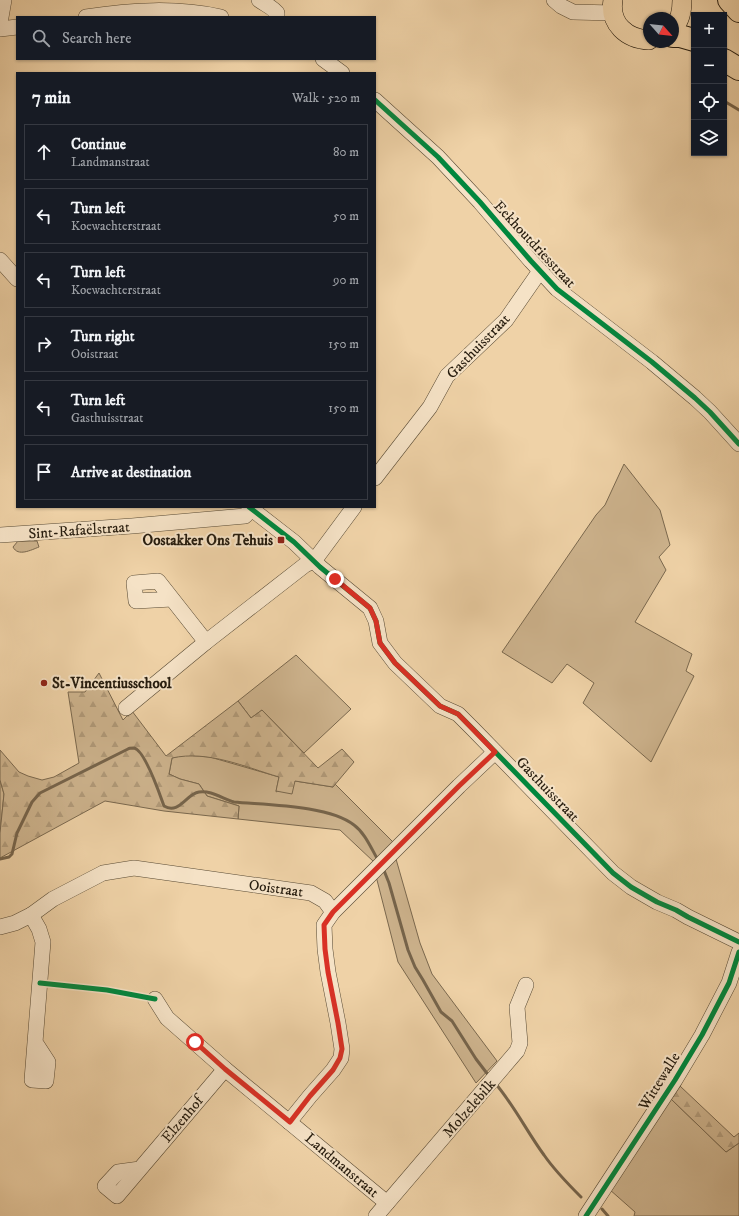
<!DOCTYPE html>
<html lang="en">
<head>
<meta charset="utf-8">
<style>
  :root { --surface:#171b24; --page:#242831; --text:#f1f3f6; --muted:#9ea1a6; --line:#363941 }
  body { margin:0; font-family:"IM FELL DW Pica",serif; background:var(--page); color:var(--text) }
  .controls { position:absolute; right:12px; top:12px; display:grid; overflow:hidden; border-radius:0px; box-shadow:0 1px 3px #0004 }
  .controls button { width:36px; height:36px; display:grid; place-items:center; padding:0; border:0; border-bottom:1px solid var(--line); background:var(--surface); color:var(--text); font:20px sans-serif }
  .compass { position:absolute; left:643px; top:12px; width:36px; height:36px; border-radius:50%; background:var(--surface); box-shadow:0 1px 3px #0004; rotate:117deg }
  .stop { position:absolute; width:12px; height:12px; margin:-9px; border:3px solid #d93025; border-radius:50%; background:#fff }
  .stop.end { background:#d93025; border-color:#fff; box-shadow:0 1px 4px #0008 }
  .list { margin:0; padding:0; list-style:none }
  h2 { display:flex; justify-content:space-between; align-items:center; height:52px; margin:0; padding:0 16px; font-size:17px }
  h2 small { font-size:13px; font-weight:400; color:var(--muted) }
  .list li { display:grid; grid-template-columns:26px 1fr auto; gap:12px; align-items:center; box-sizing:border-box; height:56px; margin:0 8px 8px; padding:0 8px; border:1px solid var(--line); border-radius:0px }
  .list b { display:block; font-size:15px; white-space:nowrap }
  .list p { margin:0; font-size:13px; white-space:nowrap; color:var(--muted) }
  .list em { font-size:13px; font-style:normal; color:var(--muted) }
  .icon { flex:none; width:22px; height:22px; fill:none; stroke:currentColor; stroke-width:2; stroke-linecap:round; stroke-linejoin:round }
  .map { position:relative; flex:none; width:739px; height:1216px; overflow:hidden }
  .search { position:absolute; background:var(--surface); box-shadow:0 1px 3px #0004; left:16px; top:16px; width:360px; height:44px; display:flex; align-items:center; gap:10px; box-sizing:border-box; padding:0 14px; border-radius:0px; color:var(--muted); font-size:15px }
  .panel { position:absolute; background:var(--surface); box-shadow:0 1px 3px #0004; left:16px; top:72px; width:360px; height:436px; border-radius:0px }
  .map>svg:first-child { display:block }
  .grass { fill:#cdb38d; stroke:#7a684e }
  .forest { fill:url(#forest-firs); stroke:#7a684e }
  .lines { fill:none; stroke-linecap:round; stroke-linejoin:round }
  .stream { stroke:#76644b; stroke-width:3 }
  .minor-casing { stroke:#584a34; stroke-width:16 }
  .major-casing { stroke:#261c0e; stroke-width:20 }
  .highway-casing { stroke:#261c0e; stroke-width:24 }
  .minor { stroke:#f5e2c6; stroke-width:15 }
  .major { stroke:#efd2a7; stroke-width:19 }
  .highway { stroke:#efd2a7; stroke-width:22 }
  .cycleway-casing { stroke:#f5e2c6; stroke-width:8 }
  .cycleway { stroke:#00873e; stroke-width:5 }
  .route { stroke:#d93025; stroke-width:5 }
  .poi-dot { fill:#8f2418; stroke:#f5e2c6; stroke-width:1.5 }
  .labels { text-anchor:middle; stroke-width:4; stroke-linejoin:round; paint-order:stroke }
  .street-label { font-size:15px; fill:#261c0e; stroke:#f5e2c6 }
  .poi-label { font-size:15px; font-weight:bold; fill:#261c0e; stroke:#f5e2c6; text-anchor:end }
</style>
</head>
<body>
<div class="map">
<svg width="739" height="1216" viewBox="0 0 739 1216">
  <defs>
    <pattern id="forest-firs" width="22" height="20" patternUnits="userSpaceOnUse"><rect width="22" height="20" fill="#cdb38d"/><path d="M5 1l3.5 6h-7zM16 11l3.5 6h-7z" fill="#b09978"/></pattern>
  </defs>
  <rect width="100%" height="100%" fill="#efd2a7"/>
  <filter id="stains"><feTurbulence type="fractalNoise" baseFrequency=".005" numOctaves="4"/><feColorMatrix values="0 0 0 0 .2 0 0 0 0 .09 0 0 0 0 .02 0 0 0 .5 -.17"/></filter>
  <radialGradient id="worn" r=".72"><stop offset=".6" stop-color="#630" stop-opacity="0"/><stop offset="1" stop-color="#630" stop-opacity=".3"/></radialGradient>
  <g class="grass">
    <polygon points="624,464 660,510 670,545 659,557 666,570 635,622 692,654 686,671 694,676 651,762 583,703 594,683 567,664 552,683 502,652 596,515 605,505"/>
    <path d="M18,541h19l2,6c-8,3 -21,10 -26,0z"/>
    <polygon points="296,655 351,709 304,753 262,710 251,718 238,701"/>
    <polygon points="184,755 210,757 279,777 276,792 295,781 333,787 335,784 394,843 374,862 340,830 238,819 239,806 207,796 199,784 180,779 169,774 172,758"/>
    <polygon points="0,780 4,794 0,833"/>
    <polygon points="396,859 420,943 432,974 497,1061 476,1083 398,962 377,880 376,878"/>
    <polygon points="671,1099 726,1152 739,1143 739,1216 634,1216 635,1212 609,1189"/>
  </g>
  <g class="forest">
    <path d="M99,673l24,47 9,-9 34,45 72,-55 13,17 11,-8 56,58 24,-19 12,13 -21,25 -38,-6 -3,13 -16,-3 3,-14c-34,-10 -71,-27 -107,-19l-3,16 11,5 19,5 8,12 32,10 -1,13 -74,-8 -59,-10 -105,57v-25l4,-39 -4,-14v-30l19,22 9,4 14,4 12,-3 25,-14 -11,-71h17z"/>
    <polygon points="680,1086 734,1137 739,1133 739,1143 726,1152 671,1099"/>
  </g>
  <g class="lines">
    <g class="stream">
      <polyline points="694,73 693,77 694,79"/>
      <polyline points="724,101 739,110"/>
      <path d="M0,859l9,-2 3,-3 5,-21 15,-31 8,-9 88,-44c1,-1 6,-1 6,-1 11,2 26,47 30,58 15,9 22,-12 35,-14 12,-2 24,7 35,10 32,3 95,3 120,23 11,8 17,23 24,35"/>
      <polyline points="383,868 389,883 408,950 415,967 423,980 441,1012 452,1021 476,1059 489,1076"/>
      <path d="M495,1083c19,22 32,49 49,72 11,16 24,29 37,42"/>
      <polyline points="602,1209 608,1216"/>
    </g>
    <defs>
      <g id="minor">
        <path d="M259,0c7,5 12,6 18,13v4"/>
        <polyline points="554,0 561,6 573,12 613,13"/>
        <path d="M86,17c45,-7 90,-10 135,0"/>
        <polyline points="0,23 4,0"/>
        <polyline points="0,29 17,27"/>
        <polyline points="323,59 342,73"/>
        <polyline points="375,100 438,157 480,202 531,261 557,289 652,362 695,398 710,412 739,444"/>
        <polyline points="0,260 17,279"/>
        <polyline points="375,478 430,407 447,376 506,320 540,271"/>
        <polyline points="249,507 294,542 320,567 370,608 376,621 380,643 395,663 440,706 458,714 473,729 613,873 631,887 657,902 676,910 688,917 739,942"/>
        <polyline points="0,535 132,526 245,516 251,509"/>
        <polyline points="172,599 136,601 134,583 158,581 206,642"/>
        <polyline points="126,708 206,642 305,565 314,561 354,507"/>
        <polyline points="31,915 39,929 43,942 32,1080 46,1081 48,1062 35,1042"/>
        <polyline points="0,927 15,923 31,915 53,899 103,873 134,868 311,893 325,901 333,912"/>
        <polyline points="155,999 167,1018 225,1069 387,1203"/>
        <polyline points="289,1122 310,1096 333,1070 341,1058 342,1049 338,1023 328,972 325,949 324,925 333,912 459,786 495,752"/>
        <polyline points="140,1169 118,1172 105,1186 117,1196 225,1069"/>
        <polyline points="376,1216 517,1051 520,1043 517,1007 526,985"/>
        <polyline points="586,1216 675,1080 702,1035 729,983 739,952"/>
      </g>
      <g id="major">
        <path d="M613,0c-4,24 14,39 36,40"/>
        <path d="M673,29c7,-9 9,-17 9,-29"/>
      </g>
      <g id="highway">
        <polyline points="729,0 739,11"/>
        <polyline points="673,36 680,36 694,40"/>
        <polyline points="724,60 739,69"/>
      </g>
    </defs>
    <use href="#minor" class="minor-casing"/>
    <use href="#major" class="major-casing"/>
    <use href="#highway" class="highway-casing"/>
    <use href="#minor" class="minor"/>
    <use href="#major" class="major"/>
    <use href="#highway" class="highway"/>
    <defs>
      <g id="cycleway">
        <polyline points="375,100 438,157 480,202 531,261 557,289 652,362 695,398 710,412 739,444"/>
        <polyline points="249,507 294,542 320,567 370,608 376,621 380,643 395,663 440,706 458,714 473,729 613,873 631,887 657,902 676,910 688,917 739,942"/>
        <polyline points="40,983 107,990 155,999"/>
        <polyline points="586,1216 675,1080 702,1035 729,983 739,952"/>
      </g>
    </defs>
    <use href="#cycleway" class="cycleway-casing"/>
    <use href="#cycleway" class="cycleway"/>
  </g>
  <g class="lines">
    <polyline class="route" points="195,1042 225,1069 290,1122 310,1096 333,1070 340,1058 342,1049 338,1023 328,972 325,949 324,925 333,912 459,786 495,752 458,714 440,706 395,663 380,643 376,621 370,608 335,579"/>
  </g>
  <g class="poi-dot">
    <rect x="277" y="536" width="8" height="8" rx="2"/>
    <circle cx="44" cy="683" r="4"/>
  </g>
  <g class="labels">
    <g class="street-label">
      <text transform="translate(535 244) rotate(47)" y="5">Eekhoutdriesstraat</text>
      <text transform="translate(478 346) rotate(-46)" y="5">Gasthuisstraat</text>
      <text transform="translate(79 530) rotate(-4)" y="5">Sint-Rafaëlstraat</text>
      <text transform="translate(548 789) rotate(46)" y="5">Gasthuisstraat</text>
      <text transform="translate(276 888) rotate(8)" y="5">Ooistraat</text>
      <text transform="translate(659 1081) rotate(-58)" y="5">Wittewalle</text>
      <text transform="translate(469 1108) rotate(-49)" y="5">Molzelebilk</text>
      <text transform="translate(182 1119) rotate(-50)" y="5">Elzenhof</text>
      <text transform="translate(342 1165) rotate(40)" y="5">Landmanstraat</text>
    </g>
    <g class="poi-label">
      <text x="273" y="545">Oostakker Ons Tehuis</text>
      <text x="52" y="688" text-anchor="start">St-Vincentiusschool</text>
    </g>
  </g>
  <rect width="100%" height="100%" filter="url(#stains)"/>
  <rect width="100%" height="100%" fill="url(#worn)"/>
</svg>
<div class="controls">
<button>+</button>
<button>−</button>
<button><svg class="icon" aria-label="locate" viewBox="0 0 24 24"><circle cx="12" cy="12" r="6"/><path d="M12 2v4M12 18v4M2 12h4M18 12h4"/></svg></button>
<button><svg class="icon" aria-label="layers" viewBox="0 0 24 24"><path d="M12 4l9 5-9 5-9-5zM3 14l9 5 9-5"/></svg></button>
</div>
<svg class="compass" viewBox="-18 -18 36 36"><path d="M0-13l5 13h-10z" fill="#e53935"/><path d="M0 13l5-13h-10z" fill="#9ea1a6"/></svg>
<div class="stop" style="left:195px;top:1042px"></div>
<div class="stop end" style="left:335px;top:579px"></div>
<div class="search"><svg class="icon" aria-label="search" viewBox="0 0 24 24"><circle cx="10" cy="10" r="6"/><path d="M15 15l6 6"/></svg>Search here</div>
<section class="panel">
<h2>7 min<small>Walk · 520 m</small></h2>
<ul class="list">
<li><svg class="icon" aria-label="ahead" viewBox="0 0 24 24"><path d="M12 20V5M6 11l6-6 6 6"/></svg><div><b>Continue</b><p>Landmanstraat</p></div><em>80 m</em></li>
<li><svg class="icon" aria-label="left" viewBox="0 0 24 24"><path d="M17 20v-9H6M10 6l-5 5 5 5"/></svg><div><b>Turn left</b><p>Koewachterstraat</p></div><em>50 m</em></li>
<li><svg class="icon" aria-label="left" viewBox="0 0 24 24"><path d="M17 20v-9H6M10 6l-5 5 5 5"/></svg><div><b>Turn left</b><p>Koewachterstraat</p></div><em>90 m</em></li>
<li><svg class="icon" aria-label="right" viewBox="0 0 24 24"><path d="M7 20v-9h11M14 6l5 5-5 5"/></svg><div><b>Turn right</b><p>Ooistraat</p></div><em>150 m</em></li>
<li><svg class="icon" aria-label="left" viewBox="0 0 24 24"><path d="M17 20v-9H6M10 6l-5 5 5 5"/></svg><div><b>Turn left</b><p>Gasthuisstraat</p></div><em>150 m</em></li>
<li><svg class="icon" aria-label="arrive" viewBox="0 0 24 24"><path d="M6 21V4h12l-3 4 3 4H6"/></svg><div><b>Arrive at destination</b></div></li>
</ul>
</section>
</div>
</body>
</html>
